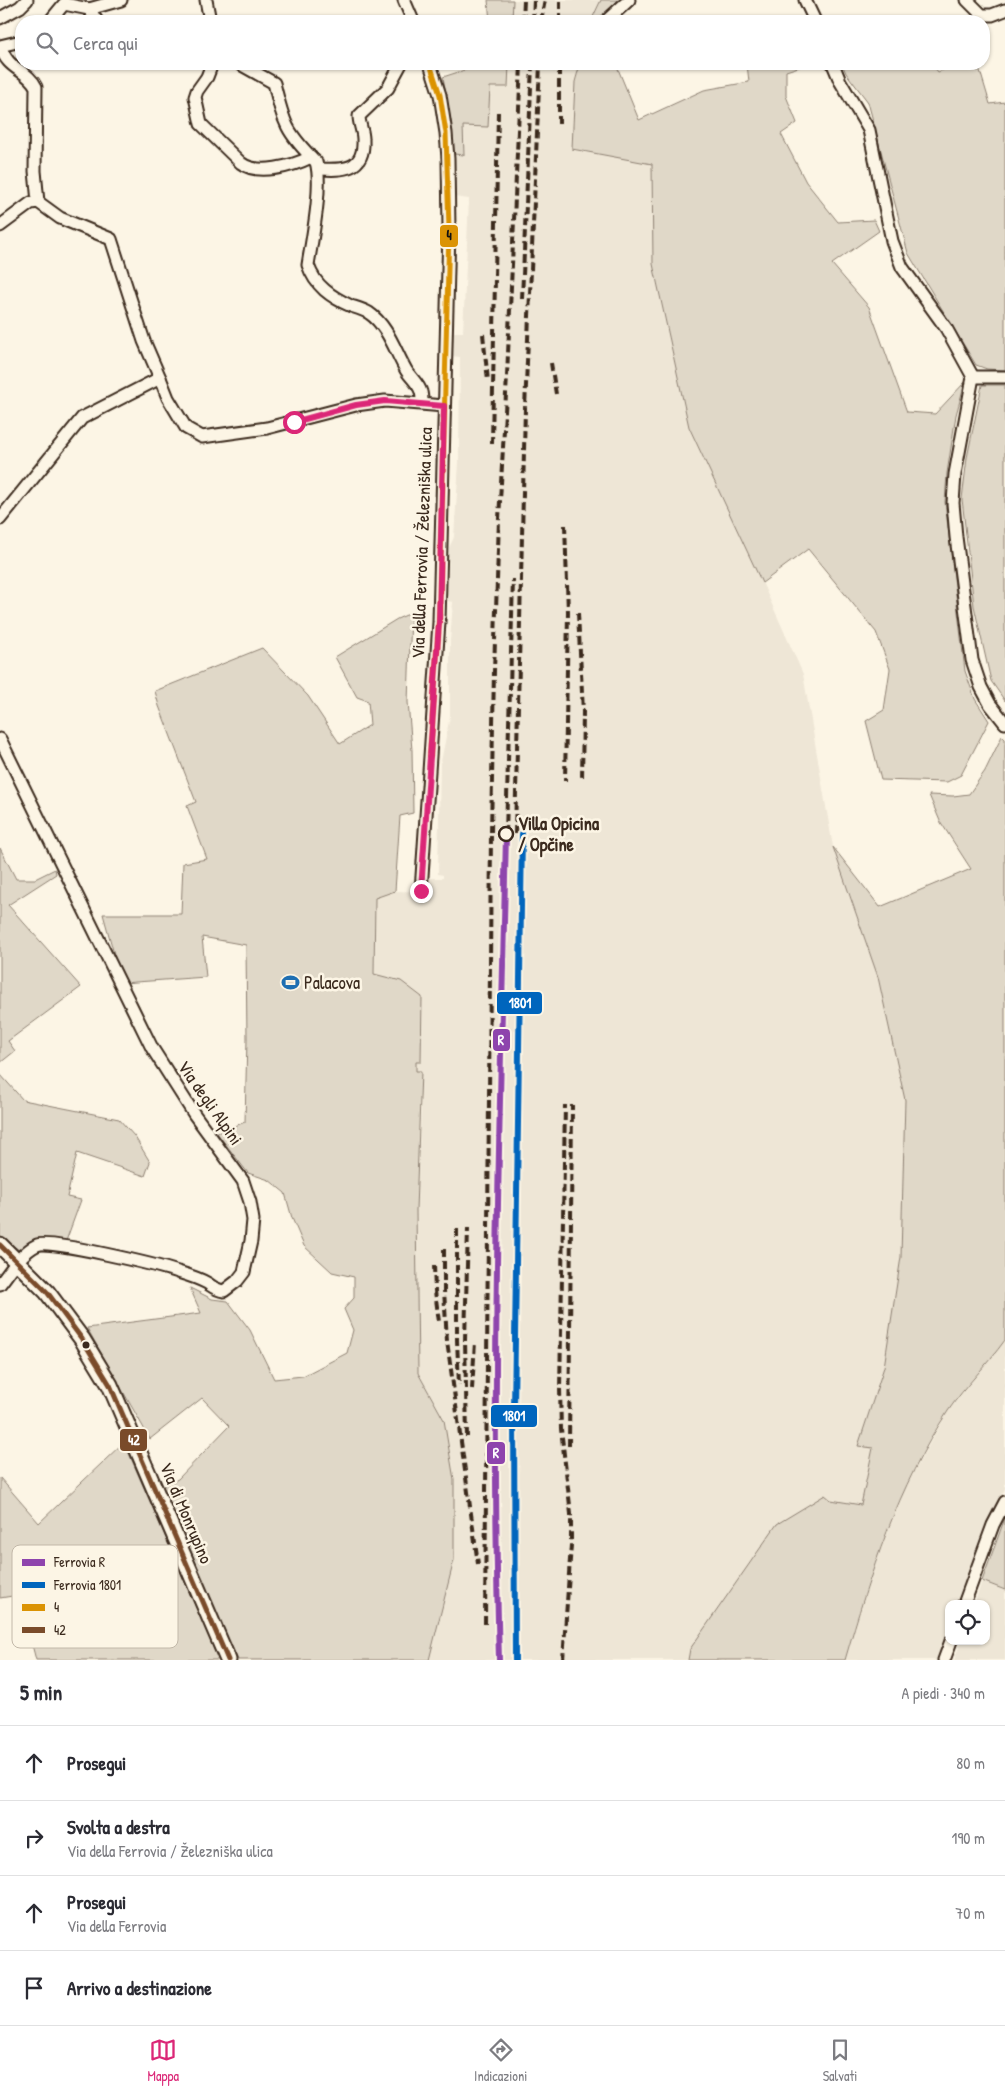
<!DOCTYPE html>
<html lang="it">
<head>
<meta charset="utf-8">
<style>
  :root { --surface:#fff; --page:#f2f2f3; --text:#2b2b33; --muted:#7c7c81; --line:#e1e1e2; --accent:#db2777 }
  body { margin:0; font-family:"Patrick Hand",sans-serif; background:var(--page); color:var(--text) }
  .controls { position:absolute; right:15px; bottom:15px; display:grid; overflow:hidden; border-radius:10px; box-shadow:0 1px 4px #0004 }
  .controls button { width:45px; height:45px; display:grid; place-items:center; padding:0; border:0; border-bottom:1px solid var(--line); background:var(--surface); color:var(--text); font:25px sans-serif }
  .stop { position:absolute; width:15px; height:15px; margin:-11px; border:4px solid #db2777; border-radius:50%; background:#fff }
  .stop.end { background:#db2777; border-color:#fff; box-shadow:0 1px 5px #0008 }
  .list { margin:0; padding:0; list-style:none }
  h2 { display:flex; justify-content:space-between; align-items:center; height:65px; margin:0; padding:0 20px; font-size:21px }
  h2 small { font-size:16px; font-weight:400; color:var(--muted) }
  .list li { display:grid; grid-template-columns:32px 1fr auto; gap:15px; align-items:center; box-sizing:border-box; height:75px; padding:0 20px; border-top:1px solid var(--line) }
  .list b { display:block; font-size:19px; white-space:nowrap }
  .list p { margin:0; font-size:16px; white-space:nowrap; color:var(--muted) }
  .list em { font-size:16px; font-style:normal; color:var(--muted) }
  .icon { flex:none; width:28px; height:28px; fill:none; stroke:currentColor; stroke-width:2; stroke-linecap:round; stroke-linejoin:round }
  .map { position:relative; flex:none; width:1005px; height:1660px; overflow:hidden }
  .search { position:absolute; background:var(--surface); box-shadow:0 1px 4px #0004; left:15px; right:15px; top:15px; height:55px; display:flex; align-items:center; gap:12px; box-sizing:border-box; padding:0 18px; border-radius:20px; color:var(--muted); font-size:19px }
  .sheet { height:365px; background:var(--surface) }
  nav { display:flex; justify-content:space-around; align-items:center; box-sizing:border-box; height:70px; border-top:1px solid var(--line); background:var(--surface); font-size:14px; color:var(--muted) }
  nav a { display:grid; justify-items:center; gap:2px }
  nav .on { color:var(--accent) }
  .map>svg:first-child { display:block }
  .built { fill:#eee6d6 }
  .green { fill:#e0d8c8; stroke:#8e8173 }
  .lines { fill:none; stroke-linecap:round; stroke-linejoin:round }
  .street-casing { stroke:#3b2a1e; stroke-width:15 }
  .secondary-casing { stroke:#3b2a1e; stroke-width:19 }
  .street { stroke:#fcf5e5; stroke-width:11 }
  .secondary { stroke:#fcf5e5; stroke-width:15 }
  .rail { stroke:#3b2a1e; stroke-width:4; stroke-dasharray:8 4; stroke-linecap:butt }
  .bus-1-casing { stroke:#fcf5e5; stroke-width:9 }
  .bus-2-casing { stroke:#fcf5e5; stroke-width:9 }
  .bus-1 { stroke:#db9304; stroke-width:5 }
  .bus-2 { stroke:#7a4b2a; stroke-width:5 }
  .rail-1-casing { stroke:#fcf5e5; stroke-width:10 }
  .rail-2-casing { stroke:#fcf5e5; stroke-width:10 }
  .rail-1 { stroke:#8e44ad; stroke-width:6 }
  .rail-2 { stroke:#0065bd; stroke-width:6 }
  .route { stroke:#db2777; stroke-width:6 }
  .stop-dot { fill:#fcf5e5; stroke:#3b2a1e; stroke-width:2.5 }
  .bus-dot { fill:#3b2a1e; stroke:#fcf5e5; stroke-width:2 }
  .labels { text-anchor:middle; stroke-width:5; stroke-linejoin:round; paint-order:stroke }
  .street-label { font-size:18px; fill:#3b2a1e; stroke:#fcf5e5 }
  .stop-label { font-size:18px; font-weight:bold; fill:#3b2a1e; stroke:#fcf5e5; text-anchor:start }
  .poi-label { font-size:18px; fill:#3b2a1e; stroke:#fcf5e5; text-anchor:start }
  .key { fill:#fcf5e5; stroke:#c2b8a9; stroke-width:1 }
  .key-label { font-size:14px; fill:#3b2a1e }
  .line-badge { stroke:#fcf5e5; stroke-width:2 }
  .badge-label { font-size:14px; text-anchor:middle; font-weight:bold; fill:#fff }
  .pale-badge-label { font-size:14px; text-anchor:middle; font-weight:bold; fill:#111 }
</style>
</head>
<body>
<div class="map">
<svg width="1005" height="1660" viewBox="0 0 1005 1660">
  <rect width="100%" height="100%" fill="#fcf5e5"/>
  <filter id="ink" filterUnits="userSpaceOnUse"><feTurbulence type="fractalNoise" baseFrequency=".02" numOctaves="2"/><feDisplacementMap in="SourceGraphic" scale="10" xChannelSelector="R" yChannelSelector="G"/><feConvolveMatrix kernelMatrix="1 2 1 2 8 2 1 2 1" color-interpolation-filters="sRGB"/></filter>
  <g filter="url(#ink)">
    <g class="built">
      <polygon points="513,0 601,0 591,21 512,21"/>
      <polygon points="509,64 580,64 575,82 572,149 652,163 653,264 689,427 745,544 803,674 833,847 878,977 905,1100 901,1257 884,1367 858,1446 873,1447 861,1505 831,1500 690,1649 688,1660 429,1660 454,1560 444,1420 418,1373 416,1210 421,1107 420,1071 416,1071 416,1062 421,1062 422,998 374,975 375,897 395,891 427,892 427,878 443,878 443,875 438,874 440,762 441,762 450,716 450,641 453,602 447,601 449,548 454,537 459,463 460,357 452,356 453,347 453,332 463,332 469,199 454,197 454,154 464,155 463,126 487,126 490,87 508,86"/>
      <polygon points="1005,1340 1005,1489 993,1511 956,1604 949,1604 949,1626 937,1660 845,1660 875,1564 907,1484 948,1411"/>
      <polygon points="982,1581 1005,1590 1005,1660 954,1660 961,1641 986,1641 986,1604 974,1604"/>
    </g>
    <g class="green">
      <polygon points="488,0 513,0 512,21 490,21"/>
      <polygon points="601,0 618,0 597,21 591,21"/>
      <polygon points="483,64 509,64 508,87 490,87 488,127 463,126 464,155 454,154 450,116 443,77"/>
      <polygon points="580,64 616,64 639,120 704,90 749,82 747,64 808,64 786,71 786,96 797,123 781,134 806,182 838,222 874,220 879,231 832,264 869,307 907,412 935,414 965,382 956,415 947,473 945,502 965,671 975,699 989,721 961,775 947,782 881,780 866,721 884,710 890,669 876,632 808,549 762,583 689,427 653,264 652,164 572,149 575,82"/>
      <polygon points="842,64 932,64 938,72 956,64 978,64 990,104 1005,102 1005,370 987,369 976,365 908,253 868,102 846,73"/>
      <polygon points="982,385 1005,385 1005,701 991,681 974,606 962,499 967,458"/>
      <polygon points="411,613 408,702 412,750 413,813 400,816 395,891 375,898 374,974 401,981 422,997 421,1062 416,1062 416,1071 421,1071 416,1210 418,1373 444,1420 454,1480 454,1560 429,1660 238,1660 189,1555 162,1487 178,1479 229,1426 202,1398 150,1439 87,1328 201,1313 190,1288 212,1299 228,1301 250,1330 274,1379 303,1376 347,1353 353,1330 344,1309 354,1298 354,1277 332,1272 304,1246 292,1218 285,1193 269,1180 248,1173 217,1133 245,1122 247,1039 246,945 202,937 206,977 122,983 103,914 181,914 183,863 207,859 187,806 196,802 159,706 155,691 262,648 308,696 340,744 370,725 368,701 357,697 335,657 397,619"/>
      <path d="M1002,736l3,3v601c-18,25 -40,46 -57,71 -50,75 -78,163 -103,249h-157l2,-11 87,-125 48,-29 6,5 30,5 12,-57 -15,-2 26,-79 17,-110 4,-157 -27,-123 -45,-130 47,60 91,-38 -31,-48 -11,-26 24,1 16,-2 16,-23z"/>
      <polygon points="0,848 16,879 35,879 55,869 56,874 8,905 81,987 8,1041 15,1051 0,1063"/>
      <polygon points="0,1074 23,1100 119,1119 135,1137 150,1162 145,1176 77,1153 67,1197 81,1200 66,1241 36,1239 19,1250 0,1236"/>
      <polygon points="124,1442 219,1660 36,1660 19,1595 0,1598 0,1478 39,1523"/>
      <polygon points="1005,1518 1005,1590 982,1581"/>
    </g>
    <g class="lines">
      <defs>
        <g id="street">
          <polyline points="206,0 210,21"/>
          <polyline points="404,0 413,21"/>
          <polyline points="805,0 815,21"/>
          <polyline points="967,0 982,15 992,15 1005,10"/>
          <polyline points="89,9 97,21"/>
          <polyline points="0,18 20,7 27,0"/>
          <polyline points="50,21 64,4 89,9 121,0"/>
          <polyline points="606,21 629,0"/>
          <polyline points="0,46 21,41"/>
          <path d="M212,64l-5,13 -10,14 -2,6 6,27 40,39c17,13 52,3 70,-6"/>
          <path d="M240,64l34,19c10,41 12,49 42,79 7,23 -4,77 -8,103 7,21 23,32 43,41 6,2 13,4 18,7 19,13 26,38 37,57 4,7 13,14 15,22 1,3 1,8 1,11"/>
          <polyline points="833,64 840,81 869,130 892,241 902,267 946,328 973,377 955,474 953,503 956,537 972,660 981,687 990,704 1005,723"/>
          <path d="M318,169c23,1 47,3 45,-30 0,-8 -4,-15 -4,-23l29,-28 13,-24"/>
          <polyline points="0,226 31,203 38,202"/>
          <polyline points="973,377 1005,377"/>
          <polyline points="160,378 168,398 186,428 202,437 267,428 356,405 385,401 444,406"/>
          <path d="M0,519l82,-101 78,-40 -16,-37 -33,-102 -51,-21 -22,-16 -3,-31 1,-84c-9,-18 -29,-17 -35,-40"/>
          <path d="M0,739l152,309 42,66 49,67 7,21 3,18 -2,21 -7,31 -7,9 -13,10c-8,-1 -11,-4 -17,-8 -9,-5 -19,-8 -29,-11 -18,-6 -129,-33 -141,-27 -15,7 -27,26 -37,39"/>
          <polyline points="421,891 439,622 449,229 448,159 446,133 440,95 430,64"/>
          <polyline points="964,1604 993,1525 1005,1502"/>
          <polyline points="944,1660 951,1641"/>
        </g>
        <polyline id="secondary" points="0,1245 47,1292 82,1339 110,1385 228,1660"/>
      </defs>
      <use href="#street" class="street-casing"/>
      <use href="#secondary" class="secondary-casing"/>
      <use href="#street" class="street"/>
      <use href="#secondary" class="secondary"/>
      <g class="rail">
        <polyline points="523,21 524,0"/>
        <polyline points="533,21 534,0"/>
        <polyline points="541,21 545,0"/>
        <polyline points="560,21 560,0"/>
        <polyline points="559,124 559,64"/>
        <polyline points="522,299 532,64"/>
        <polyline points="483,334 488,381"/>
        <polyline points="551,363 556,394"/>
        <polyline points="492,444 498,112"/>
        <polyline points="565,525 568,612 565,781"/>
        <polyline points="578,613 583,712 582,780"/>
        <polyline points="506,834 513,579"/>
        <polyline points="515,834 525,408 540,64"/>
        <polyline points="457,1229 457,1340 459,1385"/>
        <polyline points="444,1249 444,1290 447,1341 478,1564"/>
        <polyline points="434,1265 435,1291 439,1322"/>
        <polyline points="472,1389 475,1342"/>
        <polyline points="467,1437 465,1340 468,1228"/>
        <polyline points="569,1446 572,1105"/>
        <polyline points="485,1624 491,833 494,671 499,519 507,376 521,64"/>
        <polyline points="563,1660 571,1545 571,1514 561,1429 560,1389 565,1105"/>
      </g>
      <defs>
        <polyline id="bus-1" points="430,64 440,95 446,133 449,229 439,622 430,756"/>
        <polyline id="bus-2" points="0,1245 47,1292 82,1339 110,1385 228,1660"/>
      </defs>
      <use href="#bus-1" class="bus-1-casing"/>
      <use href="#bus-2" class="bus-2-casing"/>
      <use href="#bus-1" class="bus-1"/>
      <use href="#bus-2" class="bus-2"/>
      <defs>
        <path id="rail-1" d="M499,1660c-8,-275 1,-551 7,-826"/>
        <polyline id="rail-2" points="515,1660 514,1410 522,834"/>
      </defs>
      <use href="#rail-1" class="rail-1-casing"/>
      <use href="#rail-2" class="rail-2-casing"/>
      <use href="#rail-1" class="rail-1"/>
      <use href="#rail-2" class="rail-2"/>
    </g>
  </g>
  <g class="lines" filter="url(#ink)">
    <polyline class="route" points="294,422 356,405 385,401 444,406 439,622 421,891"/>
  </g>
  <defs>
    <symbol id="stadium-bare" viewBox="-9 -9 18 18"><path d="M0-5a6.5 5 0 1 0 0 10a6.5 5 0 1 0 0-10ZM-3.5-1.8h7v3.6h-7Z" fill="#1f6fb2" stroke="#fcf5e5" stroke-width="2.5" paint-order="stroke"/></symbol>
  </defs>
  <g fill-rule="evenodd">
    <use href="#stadium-bare" x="278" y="970" width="25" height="25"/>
  </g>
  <circle class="stop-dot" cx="506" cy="834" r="7"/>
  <circle class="bus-dot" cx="86" cy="1345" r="4.5"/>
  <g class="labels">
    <g class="street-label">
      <text transform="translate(422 543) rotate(-88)" y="6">Via della Ferrovia / Železniška ulica</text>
      <text transform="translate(210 1103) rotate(55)" y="6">Via degli Alpini</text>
      <text transform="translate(186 1513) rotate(67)" y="6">Via di Monrupino</text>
    </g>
    <g class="stop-label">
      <text x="518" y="830">Villa Opicina<tspan x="518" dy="21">/ Opčine</tspan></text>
    </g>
    <g class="poi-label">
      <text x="304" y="989">Palacova</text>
    </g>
  </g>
  <rect x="12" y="1545" width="166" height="103" rx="8" class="key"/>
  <rect x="22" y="1559" width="23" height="7" fill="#8e44ad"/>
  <rect x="22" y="1582" width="23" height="6" fill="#0065bd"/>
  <rect x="22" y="1604" width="23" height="7" fill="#db9304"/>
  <rect x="22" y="1627" width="23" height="6" fill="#7a4b2a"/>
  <g class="key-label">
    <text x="54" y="1567">Ferrovia R</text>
    <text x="54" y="1590">Ferrovia 1801</text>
    <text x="54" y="1612">4</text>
    <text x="54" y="1635">42</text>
  </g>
  <g class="line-badge">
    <rect x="439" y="224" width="20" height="24" rx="5" fill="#db9304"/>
    <rect x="496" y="991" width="47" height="24" rx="5" fill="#0065bd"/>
    <rect x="492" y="1028" width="19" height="24" rx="5" fill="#8e44ad"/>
    <rect x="490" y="1404" width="48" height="24" rx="5" fill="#0065bd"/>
    <rect x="119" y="1428" width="29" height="24" rx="5" fill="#7a4b2a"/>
    <rect x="486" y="1441" width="20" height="24" rx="5" fill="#8e44ad"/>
  </g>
  <g class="badge-label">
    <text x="520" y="1008">1801</text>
    <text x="501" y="1045">R</text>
    <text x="514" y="1421">1801</text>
    <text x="134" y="1445">42</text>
    <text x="496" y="1458">R</text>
  </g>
  <g class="pale-badge-label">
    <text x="449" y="240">4</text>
  </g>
</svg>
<div class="controls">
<button><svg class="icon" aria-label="locate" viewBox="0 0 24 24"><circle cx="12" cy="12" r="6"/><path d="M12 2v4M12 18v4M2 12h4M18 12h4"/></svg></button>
</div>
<div class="stop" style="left:294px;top:422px"></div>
<div class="stop end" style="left:421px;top:891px"></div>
<div class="search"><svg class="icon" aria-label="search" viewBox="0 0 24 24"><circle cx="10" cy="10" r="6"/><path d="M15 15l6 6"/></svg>Cerca qui</div>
</div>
<section class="sheet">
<h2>5 min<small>A piedi · 340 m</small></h2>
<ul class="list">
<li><svg class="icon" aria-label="ahead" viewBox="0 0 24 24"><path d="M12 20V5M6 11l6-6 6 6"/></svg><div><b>Prosegui</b></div><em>80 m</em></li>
<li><svg class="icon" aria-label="right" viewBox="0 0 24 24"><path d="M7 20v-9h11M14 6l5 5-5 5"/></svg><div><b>Svolta a destra</b><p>Via della Ferrovia / Železniška ulica</p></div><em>190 m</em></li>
<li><svg class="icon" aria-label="ahead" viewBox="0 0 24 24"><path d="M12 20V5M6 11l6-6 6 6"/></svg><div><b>Prosegui</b><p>Via della Ferrovia</p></div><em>70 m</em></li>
<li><svg class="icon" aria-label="arrive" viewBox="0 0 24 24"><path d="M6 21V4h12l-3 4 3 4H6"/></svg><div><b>Arrivo a destinazione</b></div></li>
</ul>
</section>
<nav>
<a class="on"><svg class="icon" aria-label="map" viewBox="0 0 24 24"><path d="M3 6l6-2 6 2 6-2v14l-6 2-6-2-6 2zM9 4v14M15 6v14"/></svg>Mappa</a>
<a><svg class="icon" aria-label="directions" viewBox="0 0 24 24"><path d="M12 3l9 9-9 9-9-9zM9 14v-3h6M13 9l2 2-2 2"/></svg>Indicazioni</a>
<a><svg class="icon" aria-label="saved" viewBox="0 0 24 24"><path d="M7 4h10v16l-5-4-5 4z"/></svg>Salvati</a>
</nav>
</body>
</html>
